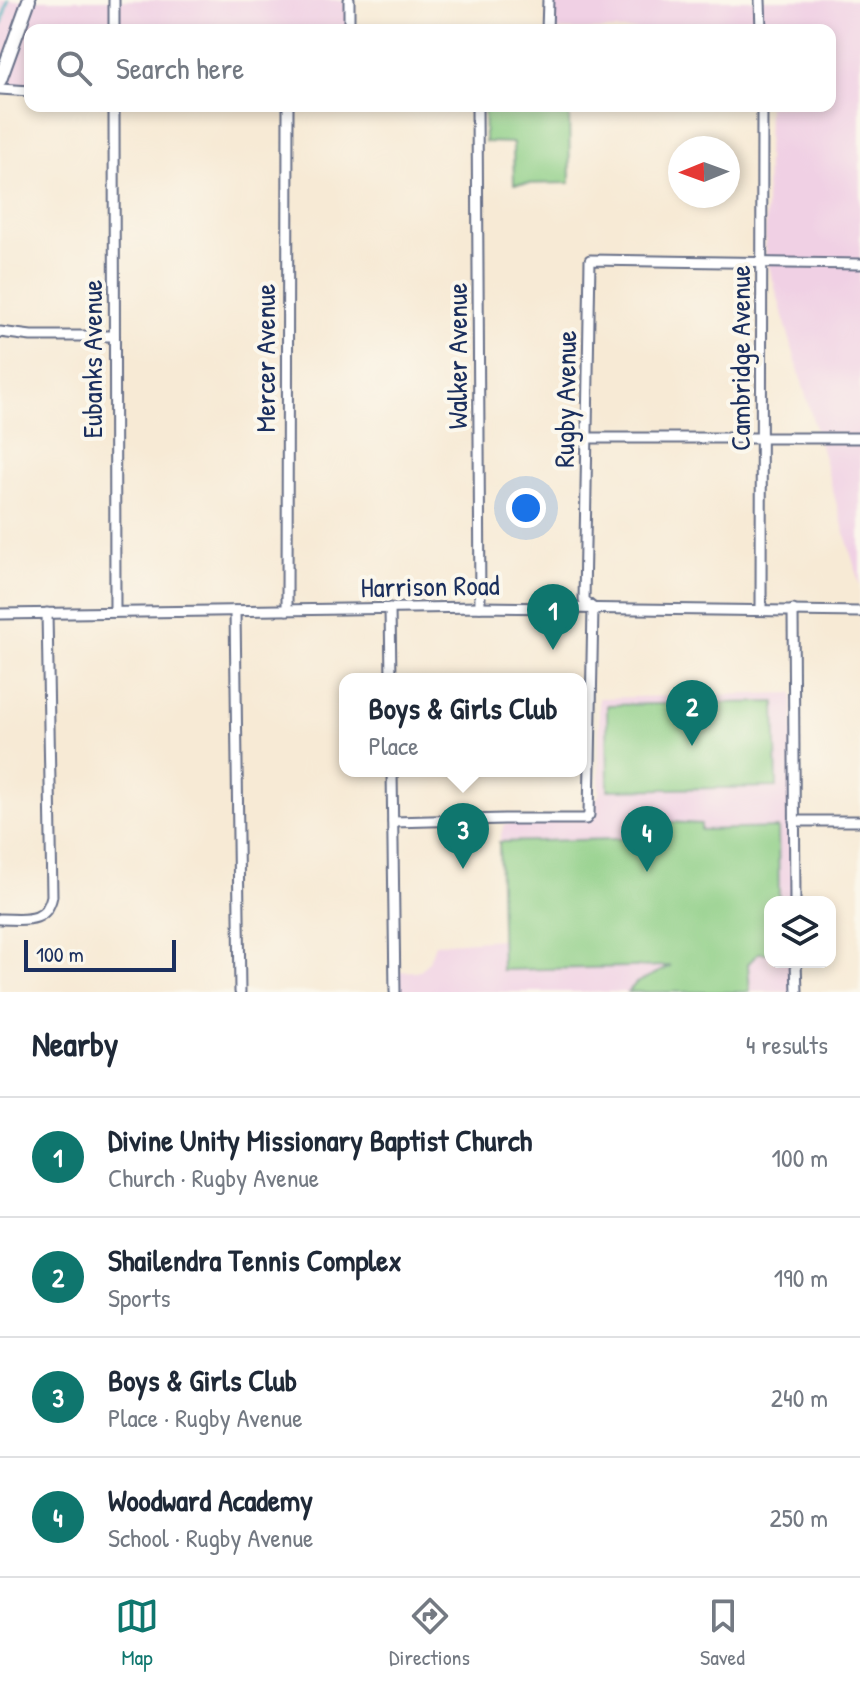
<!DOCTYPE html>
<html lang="en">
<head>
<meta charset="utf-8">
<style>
  :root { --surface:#fff; --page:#f2f2f3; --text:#1f2937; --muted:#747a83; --line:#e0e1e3; --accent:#0f766e }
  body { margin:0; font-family:"Patrick Hand",sans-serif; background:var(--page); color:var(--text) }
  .controls { position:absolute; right:24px; bottom:24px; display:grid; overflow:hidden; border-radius:16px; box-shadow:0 4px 12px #0003 }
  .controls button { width:72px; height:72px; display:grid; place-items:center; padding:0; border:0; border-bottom:2px solid var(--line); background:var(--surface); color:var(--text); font:40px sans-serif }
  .compass { position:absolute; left:668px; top:136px; width:72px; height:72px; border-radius:50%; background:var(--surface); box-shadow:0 4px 12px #0003; rotate:269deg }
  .scale { position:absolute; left:24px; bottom:20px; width:152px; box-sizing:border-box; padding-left:8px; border:4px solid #1b2f5e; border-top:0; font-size:22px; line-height:28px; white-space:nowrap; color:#1b2f5e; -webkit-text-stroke:6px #fbf7ec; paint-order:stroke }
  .you { position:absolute; left:526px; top:508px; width:28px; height:28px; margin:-20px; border:6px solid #fff; border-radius:50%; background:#1a73e8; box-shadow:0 0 0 12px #1a73e833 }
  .badge { display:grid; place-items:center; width:52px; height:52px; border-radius:50%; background:var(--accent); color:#fff; font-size:26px; font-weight:700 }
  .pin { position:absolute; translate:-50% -66px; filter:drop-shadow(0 2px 4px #0008) }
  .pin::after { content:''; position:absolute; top:42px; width:28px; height:24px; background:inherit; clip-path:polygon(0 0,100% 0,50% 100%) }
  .popup { position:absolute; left:339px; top:673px; width:248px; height:104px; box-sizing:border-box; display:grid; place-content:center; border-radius:16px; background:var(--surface); filter:drop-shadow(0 2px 6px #0005); font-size:26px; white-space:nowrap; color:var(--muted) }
  .popup b { font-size:30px; color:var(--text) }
  .popup::after { content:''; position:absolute; left:50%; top:100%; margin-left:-16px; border:16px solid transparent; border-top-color:var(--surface) }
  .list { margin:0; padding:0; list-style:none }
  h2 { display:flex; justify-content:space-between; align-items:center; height:104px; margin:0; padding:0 32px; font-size:34px }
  h2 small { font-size:26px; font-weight:400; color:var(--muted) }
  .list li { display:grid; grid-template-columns:52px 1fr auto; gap:24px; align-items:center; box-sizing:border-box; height:120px; padding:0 32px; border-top:2px solid var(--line) }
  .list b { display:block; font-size:30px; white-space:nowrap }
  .list p { margin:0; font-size:26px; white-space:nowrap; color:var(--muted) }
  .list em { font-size:26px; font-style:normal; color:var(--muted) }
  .icon { flex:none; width:44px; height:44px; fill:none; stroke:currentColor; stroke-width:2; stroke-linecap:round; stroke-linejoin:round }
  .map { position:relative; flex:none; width:860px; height:992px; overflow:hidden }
  .search { position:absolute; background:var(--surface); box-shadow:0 4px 12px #0003; left:24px; right:24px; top:24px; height:88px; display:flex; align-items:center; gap:20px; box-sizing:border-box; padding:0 28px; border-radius:16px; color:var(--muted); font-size:30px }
  .sheet { height:584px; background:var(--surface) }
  nav { display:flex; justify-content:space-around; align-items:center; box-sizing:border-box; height:112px; border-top:2px solid var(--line); background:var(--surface); font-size:22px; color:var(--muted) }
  nav a { display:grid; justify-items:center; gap:4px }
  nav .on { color:var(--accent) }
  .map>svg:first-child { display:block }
  .built { fill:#f0d0e4 }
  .green { fill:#8dce85; stroke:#547e72; stroke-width:2 }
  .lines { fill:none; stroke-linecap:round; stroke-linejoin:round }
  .stream { stroke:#3cacb9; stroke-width:3 }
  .street-casing { stroke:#687088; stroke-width:13 }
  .secondary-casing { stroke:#687088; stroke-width:16 }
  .street { stroke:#fff; stroke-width:9 }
  .secondary { stroke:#fff; stroke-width:12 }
  .labels { text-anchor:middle; stroke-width:8; stroke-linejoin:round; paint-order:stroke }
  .street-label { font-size:28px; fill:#1b2f5e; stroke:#fbf7ec }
</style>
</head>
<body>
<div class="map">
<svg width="860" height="992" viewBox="0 0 860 992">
  <rect width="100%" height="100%" fill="#fbf7ec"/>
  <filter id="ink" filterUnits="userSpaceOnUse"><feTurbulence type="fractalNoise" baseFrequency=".0125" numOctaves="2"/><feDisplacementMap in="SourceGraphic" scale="16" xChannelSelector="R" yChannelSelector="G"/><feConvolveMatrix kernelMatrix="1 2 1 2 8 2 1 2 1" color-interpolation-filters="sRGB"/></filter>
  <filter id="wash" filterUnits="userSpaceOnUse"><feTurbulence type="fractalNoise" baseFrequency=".006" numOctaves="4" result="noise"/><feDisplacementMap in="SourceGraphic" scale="32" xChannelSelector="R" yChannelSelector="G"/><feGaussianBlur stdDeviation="1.8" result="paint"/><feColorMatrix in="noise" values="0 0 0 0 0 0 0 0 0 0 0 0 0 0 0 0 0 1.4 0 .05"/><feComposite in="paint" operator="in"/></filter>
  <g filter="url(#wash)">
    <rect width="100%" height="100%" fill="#f7ead5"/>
    <g class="built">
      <polygon points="0,0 351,0 350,30 30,30 30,88 3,88 0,95"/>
      <polygon points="547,0 860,0 860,586 765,252 768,106 830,106 830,30 547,30"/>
      <polygon points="793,693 795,902 770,902 770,962 796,962 797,992 395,992 395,972 420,971 429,961 435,944 501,939 499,842 504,824 577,819 589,815 599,794 599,698"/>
    </g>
    <g class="green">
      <polygon points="484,106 569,106 570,183 514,184 513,143 485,142"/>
      <polygon points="775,702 777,787 608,790 607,705"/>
      <polygon points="654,821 701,824 701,830 778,828 779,902 770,902 770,953 758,953 748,964 750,992 628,992 636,983 671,966 502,970 499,842 655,838"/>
    </g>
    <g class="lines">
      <polyline class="stream" points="0,32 8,0"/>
    </g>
  </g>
  <g filter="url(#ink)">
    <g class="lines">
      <defs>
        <g id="street">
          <polyline points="349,0 349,30"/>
          <polyline points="760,0 761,30"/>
          <polyline points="114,30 114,0"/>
          <polyline points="547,30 548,0"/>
          <polyline points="0,89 30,91"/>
          <polyline points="114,106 115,612"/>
          <polyline points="477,106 480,607"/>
          <polyline points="0,332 31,336 114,336"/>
          <polyline points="586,438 860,438"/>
          <polyline points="390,608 391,679"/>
          <polyline points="287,610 288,106"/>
          <polyline points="761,610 762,106"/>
          <polyline points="793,610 795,902"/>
          <polyline points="235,611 240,992"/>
          <polyline points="0,614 480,607 860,612"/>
          <polyline points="392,771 395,992"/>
          <polyline points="794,821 860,821"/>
          <polyline points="393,822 504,819 586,819 589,815 593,608 584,601 590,260 860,264"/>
          <path d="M0,919c23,0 46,6 52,-23l-5,-283"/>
          <polyline points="796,962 797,992"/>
        </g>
        <polyline id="secondary" points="0,80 29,0"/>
      </defs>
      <use href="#street" class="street-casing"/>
      <use href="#secondary" class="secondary-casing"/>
      <use href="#street" class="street"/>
      <use href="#secondary" class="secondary"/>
    </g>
  </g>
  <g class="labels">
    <g class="street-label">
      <text transform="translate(457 356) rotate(-90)" y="10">Walker Avenue</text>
      <text transform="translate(265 358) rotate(-90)" y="10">Mercer Avenue</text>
      <text transform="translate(740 358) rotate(-90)" y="10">Cambridge Avenue</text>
      <text transform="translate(92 359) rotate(-90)" y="10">Eubanks Avenue</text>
      <text transform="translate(565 399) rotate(-89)" y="10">Rugby Avenue</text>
      <text transform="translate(430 586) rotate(-1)" y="10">Harrison Road</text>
    </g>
  </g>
</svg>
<div class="controls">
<button><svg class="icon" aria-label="layers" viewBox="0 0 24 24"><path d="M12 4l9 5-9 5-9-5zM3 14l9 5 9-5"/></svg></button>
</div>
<svg class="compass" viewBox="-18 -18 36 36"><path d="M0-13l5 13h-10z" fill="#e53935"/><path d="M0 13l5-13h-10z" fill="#747a83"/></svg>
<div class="scale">100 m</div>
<div class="you"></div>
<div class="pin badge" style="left:553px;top:650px">1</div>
<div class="pin badge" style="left:692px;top:746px">2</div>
<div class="pin badge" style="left:463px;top:869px">3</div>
<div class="popup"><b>Boys &amp; Girls Club</b>Place</div>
<div class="pin badge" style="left:647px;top:872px">4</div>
<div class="search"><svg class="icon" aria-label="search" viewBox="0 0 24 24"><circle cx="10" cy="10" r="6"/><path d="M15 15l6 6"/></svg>Search here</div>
</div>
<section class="sheet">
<h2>Nearby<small>4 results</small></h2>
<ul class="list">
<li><span class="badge">1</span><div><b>Divine Unity Missionary Baptist Church</b><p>Church · Rugby Avenue</p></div><em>100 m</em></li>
<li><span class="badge">2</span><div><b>Shailendra Tennis Complex</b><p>Sports</p></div><em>190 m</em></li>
<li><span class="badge">3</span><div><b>Boys &amp; Girls Club</b><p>Place · Rugby Avenue</p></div><em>240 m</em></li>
<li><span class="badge">4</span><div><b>Woodward Academy</b><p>School · Rugby Avenue</p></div><em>250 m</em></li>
</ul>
</section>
<nav>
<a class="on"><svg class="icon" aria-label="map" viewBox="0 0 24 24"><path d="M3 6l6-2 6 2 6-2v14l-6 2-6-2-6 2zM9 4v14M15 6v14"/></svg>Map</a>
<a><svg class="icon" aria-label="directions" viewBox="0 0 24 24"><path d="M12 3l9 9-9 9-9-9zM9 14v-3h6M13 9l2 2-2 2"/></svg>Directions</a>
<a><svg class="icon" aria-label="saved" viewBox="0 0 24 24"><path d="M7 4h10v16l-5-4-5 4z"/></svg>Saved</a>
</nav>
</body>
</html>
